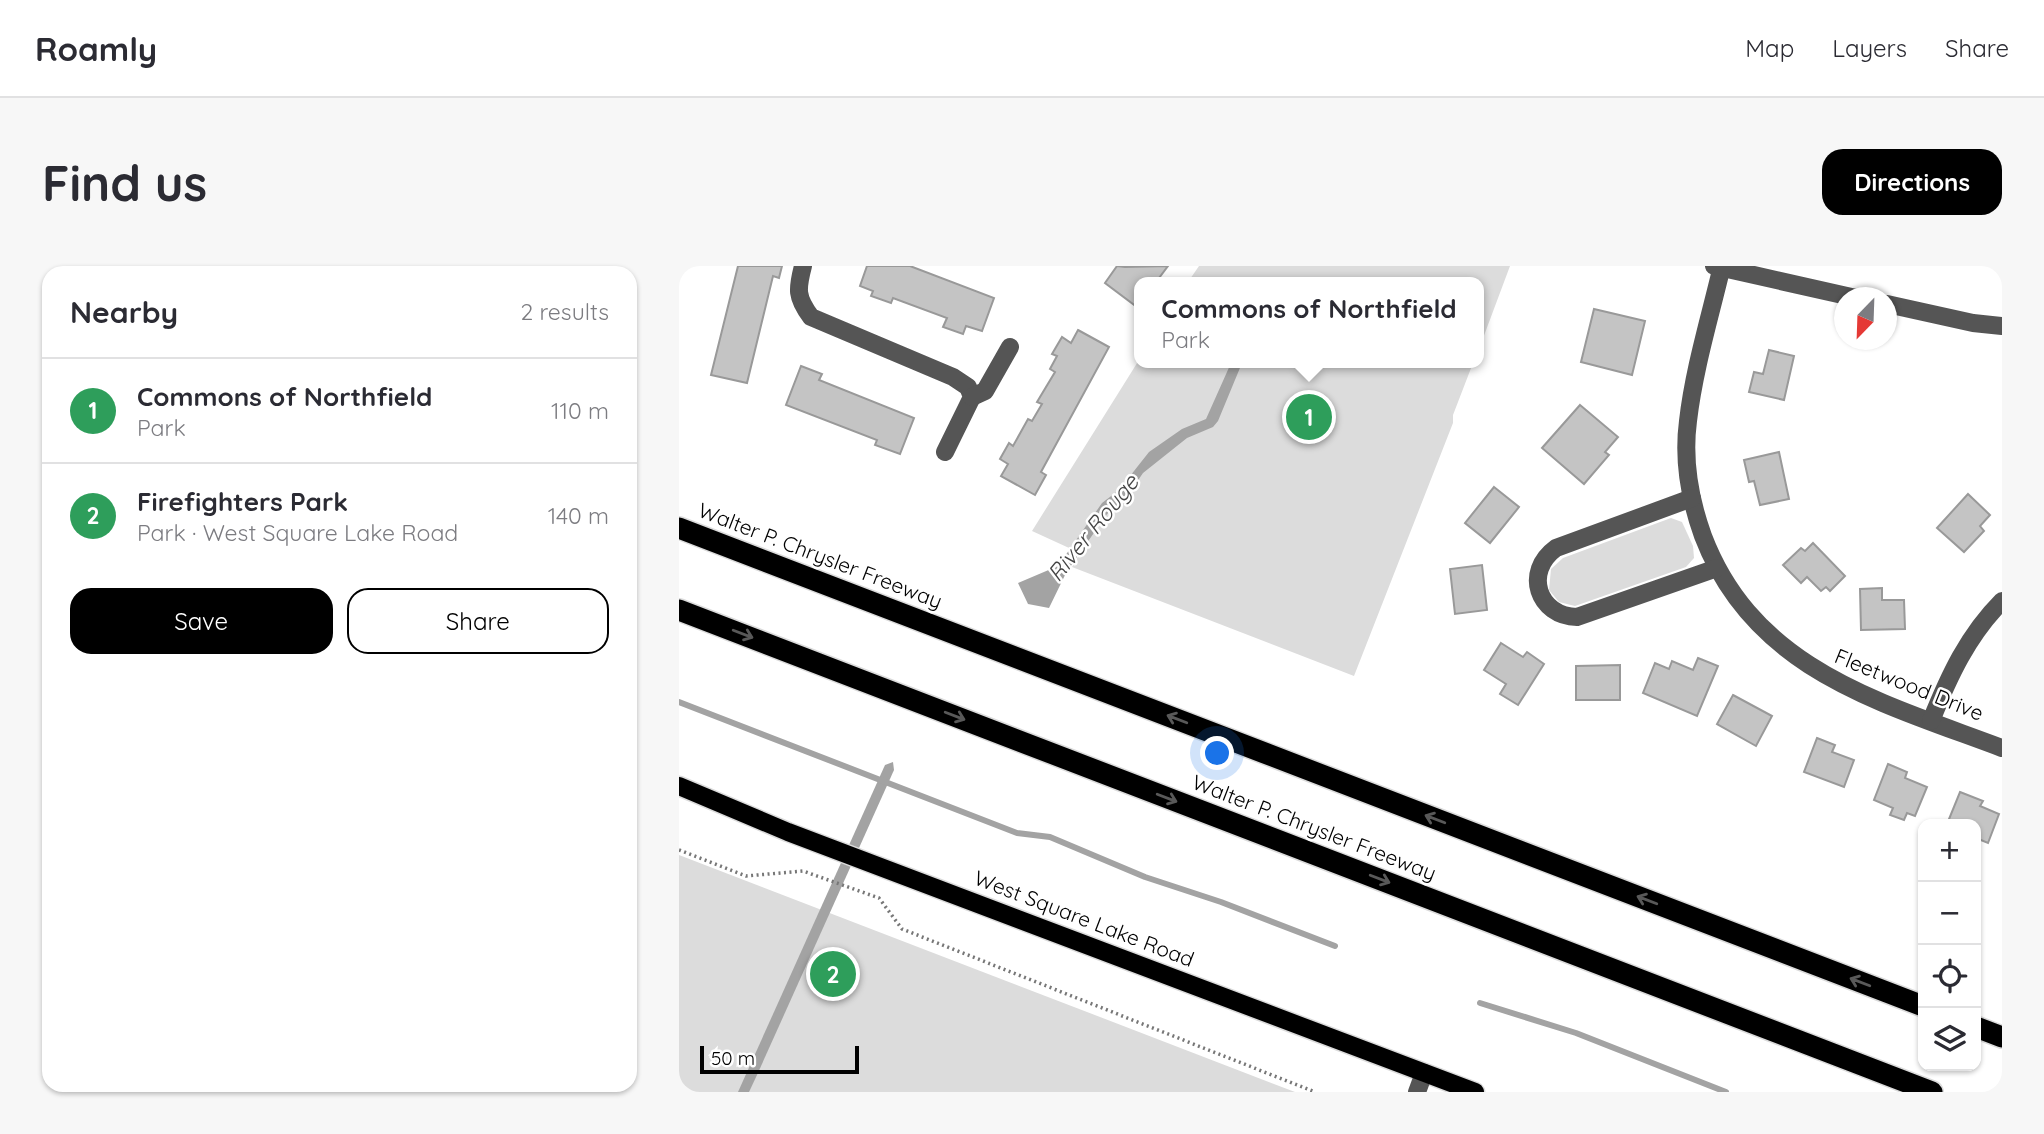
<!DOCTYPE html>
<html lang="en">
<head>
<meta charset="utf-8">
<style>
  :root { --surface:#fff; --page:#f7f7f7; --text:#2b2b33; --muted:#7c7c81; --line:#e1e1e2; --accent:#000 }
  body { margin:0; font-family:Quicksand,sans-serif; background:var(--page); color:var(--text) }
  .controls { position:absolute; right:21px; bottom:21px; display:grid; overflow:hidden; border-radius:14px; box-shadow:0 2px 5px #0004 }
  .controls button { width:63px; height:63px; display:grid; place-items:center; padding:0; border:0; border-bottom:2px solid var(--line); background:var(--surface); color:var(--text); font:35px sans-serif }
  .compass { position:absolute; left:1155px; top:21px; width:63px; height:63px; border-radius:50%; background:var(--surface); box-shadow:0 2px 5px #0004; rotate:203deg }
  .scale { position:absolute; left:21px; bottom:18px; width:159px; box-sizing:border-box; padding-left:7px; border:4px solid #000; border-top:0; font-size:19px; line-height:24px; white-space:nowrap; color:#000; -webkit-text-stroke:5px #fff; paint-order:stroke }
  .you { position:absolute; left:539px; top:488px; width:24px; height:24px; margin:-18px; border:5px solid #fff; border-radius:50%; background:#1a73e8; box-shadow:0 0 0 10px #1a73e833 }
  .badge { display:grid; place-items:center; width:46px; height:46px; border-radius:50%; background:var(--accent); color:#fff; font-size:23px; font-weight:700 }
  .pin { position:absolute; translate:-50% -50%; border:4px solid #fff; box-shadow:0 2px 7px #0006 }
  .popup { position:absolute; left:455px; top:11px; width:350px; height:91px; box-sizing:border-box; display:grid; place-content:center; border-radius:14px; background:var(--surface); filter:drop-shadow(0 2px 5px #0005); font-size:23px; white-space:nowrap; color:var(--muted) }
  .popup b { font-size:26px; color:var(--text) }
  .popup::after { content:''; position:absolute; left:50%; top:100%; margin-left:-14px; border:14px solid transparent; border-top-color:var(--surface) }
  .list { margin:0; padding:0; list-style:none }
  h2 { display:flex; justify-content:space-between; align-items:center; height:91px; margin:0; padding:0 28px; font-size:30px }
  h2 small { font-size:23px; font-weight:400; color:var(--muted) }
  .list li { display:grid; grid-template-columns:46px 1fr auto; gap:21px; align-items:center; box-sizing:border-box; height:105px; padding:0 28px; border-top:2px solid var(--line) }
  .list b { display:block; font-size:26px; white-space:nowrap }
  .list p { margin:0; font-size:23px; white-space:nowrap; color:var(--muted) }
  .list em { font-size:23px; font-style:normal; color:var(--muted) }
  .actions { display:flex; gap:14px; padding:21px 28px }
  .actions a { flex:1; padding:16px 0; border:2px solid var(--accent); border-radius:21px; text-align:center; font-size:24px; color:var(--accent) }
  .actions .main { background:var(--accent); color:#fff }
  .icon { flex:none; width:38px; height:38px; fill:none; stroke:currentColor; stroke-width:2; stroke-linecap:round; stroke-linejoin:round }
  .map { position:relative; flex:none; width:1323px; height:826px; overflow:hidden; border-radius:21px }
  header { display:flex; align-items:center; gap:42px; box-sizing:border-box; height:98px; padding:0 35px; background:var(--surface); border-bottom:2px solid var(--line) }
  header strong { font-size:33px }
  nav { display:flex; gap:38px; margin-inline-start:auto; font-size:24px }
  .intro { display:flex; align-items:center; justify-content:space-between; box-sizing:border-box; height:168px; padding:0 42px }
  h1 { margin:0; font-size:49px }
  .button { padding:18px 32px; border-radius:21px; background:var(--accent); color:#fff; font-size:24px; font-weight:700 }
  main { display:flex; gap:42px; padding:0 42px }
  aside { flex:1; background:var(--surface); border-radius:21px; box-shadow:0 2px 5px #0004 }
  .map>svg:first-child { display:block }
  .green { fill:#dcdcdc }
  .water { fill:#a3a3a3 }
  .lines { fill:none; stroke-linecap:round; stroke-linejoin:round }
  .stream { stroke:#a3a3a3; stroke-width:6 }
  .building { fill:#c4c4c4; stroke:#999; stroke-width:2 }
  .major-casing { stroke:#dbdbdb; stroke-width:21 }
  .highway-casing { stroke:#dbdbdb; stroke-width:24 }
  .path { stroke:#777; stroke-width:3.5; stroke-dasharray:2 3.5; stroke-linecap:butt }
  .minor { stroke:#555; stroke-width:18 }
  .major { stroke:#000; stroke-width:18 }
  .highway { stroke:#000; stroke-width:21 }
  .oneway { stroke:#595959 }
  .labels { text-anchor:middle; stroke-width:5; stroke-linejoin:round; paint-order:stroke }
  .street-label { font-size:21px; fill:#000; stroke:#fff }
  .water-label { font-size:23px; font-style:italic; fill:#444; stroke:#fff }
</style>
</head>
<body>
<header>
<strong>Roamly</strong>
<nav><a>Map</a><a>Layers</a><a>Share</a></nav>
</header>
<div class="intro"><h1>Find us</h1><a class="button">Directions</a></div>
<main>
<aside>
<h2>Nearby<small>2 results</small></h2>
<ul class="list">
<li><span class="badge" style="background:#2e9e5b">1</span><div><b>Commons of Northfield</b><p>Park</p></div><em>110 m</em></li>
<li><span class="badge" style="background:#2e9e5b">2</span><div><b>Firefighters Park</b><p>Park · West Square Lake Road</p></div><em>140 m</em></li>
</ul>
<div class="actions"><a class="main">Save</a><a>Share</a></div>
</aside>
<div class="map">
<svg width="1323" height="826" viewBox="0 0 1323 826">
  <rect width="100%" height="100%" fill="#fff"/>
  <g class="green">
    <polygon points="520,0 831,0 800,83 800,16 509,16"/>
    <polygon points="460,94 460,97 794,97 774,149 774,157 675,410 393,301 401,287 353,265"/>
    <polygon points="992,252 1003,256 1014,280 1015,292 1007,301 896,340 880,336 870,324 872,303 884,292"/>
    <polygon points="0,589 616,826 0,826"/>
  </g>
  <g class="water">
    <polygon points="552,97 563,97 539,155 534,161 508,172 464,207 447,232 428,248 387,307 370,342 349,338 339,317 379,300 423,237 440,224 470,186 503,163 527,153"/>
    <polygon points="214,496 215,504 78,809 70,826 59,826 206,499"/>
  </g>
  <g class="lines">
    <g class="stream">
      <polyline points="0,436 338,567 371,571 466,611 542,636 656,680"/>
      <polyline points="801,737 897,767 1047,826"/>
    </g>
  </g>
  <g class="building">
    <polygon points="59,0 103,0 100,12 94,10 68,117 32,109"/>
    <polygon points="188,0 231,0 315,32 303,65 287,60 284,68 264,61 268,52 214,32 212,37 192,30 194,25 181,20"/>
    <polygon points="438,0 446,1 489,0 477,16 460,16 458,41 426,17"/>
    <polygon points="915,43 966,55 953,109 902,96"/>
    <polygon points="399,64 430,81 362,206 367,209 356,229 322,210 329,198 321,193 330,177 334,180 349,153 353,155 363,138 358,136 376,106 371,103 378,90 373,88 383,71 392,77"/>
    <polygon points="1090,84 1115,90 1105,134 1070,126 1075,106 1084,108"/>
    <polygon points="122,100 143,108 140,114 235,152 221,188 196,179 198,174 107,139"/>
    <polygon points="901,139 939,171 926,186 930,189 905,218 863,182"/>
    <polygon points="1100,186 1110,233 1081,239 1075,215 1070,216 1065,194"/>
    <polygon points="815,221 840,241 811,277 786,257"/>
    <polygon points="1289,228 1311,249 1301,260 1305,265 1285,286 1258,262"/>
    <polygon points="1134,277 1166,310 1151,325 1147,321 1142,325 1128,311 1122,317 1104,299 1122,282 1126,285"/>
    <polygon points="803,299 808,344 776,348 771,303"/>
    <polygon points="1203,322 1203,334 1225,334 1226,363 1182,364 1181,323"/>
    <polygon points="822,377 844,391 848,386 865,398 839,439 821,428 827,418 805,404"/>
    <polygon points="1019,392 1039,400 1018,450 964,427 976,397 990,403 993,395 1014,404"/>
    <polygon points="941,399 941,434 897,434 897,400"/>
    <polygon points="1054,429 1093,450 1077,480 1038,458"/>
    <polygon points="1138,472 1156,479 1153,486 1175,494 1165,521 1125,506"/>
    <polygon points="1209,498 1228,506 1226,512 1248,521 1236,550 1228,547 1225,554 1211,549 1214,542 1195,534"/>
    <polygon points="1281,526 1304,535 1301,540 1320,548 1309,577 1297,572 1297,558 1268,558"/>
  </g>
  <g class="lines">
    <defs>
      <polyline id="major" points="0,520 109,566 796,826"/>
      <g id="highway">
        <polyline points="0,262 1244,740"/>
        <polyline points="0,344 1253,826"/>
        <polyline points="1297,761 1323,771"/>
      </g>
    </defs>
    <use href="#major" class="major-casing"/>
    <use href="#highway" class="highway-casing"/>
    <polyline class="path" points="0,584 67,610 124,605 200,632 223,663 636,826"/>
    <g class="minor">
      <path d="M124,0c-6,23 -7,31 8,51l142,60 15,10 4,10 -27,55"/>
      <polyline points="1035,0 1177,32"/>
      <path d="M1043,0c-12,51 -28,103 -34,155 -5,38 2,79 15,115 51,134 177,166 299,212"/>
      <polyline points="1208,38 1294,57 1323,60"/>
      <polyline points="293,131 306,125 331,81"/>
      <path d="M1013,232l-136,50c-33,24 -18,68 21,69l140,-49"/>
      <path d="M1252,455c18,-45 37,-86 71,-120"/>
      <polyline points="738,826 745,807"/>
    </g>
    <use href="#major" class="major"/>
    <use href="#highway" class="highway"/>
  </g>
  <defs><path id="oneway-shaft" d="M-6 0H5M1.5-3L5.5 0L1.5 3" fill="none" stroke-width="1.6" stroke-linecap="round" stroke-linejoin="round" transform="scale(1.75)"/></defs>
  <g class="oneway">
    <use href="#oneway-shaft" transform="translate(64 368) rotate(21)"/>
    <use href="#oneway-shaft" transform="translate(276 450) rotate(21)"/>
    <use href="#oneway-shaft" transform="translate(498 453) rotate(-159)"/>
    <use href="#oneway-shaft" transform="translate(488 532) rotate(21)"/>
    <use href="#oneway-shaft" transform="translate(756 553) rotate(-159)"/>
    <use href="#oneway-shaft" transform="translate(701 613) rotate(21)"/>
    <use href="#oneway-shaft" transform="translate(968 634) rotate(-159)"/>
    <use href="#oneway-shaft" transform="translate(1181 716) rotate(-159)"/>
  </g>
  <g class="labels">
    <g class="street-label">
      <text transform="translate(141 290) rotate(21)" y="7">Walter P. Chrysler Freeway</text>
      <text transform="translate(1230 419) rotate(22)" y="7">Fleetwood Drive</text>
      <text transform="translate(635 562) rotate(21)" y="7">Walter P. Chrysler Freeway</text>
      <text transform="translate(405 653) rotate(21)" y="7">West Square Lake Road</text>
    </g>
    <g class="water-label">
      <text transform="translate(414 262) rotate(-51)" y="8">River Rouge</text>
    </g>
  </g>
</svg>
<div class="controls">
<button>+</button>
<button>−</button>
<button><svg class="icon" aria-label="locate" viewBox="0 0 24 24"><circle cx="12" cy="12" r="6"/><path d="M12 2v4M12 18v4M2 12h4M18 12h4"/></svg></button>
<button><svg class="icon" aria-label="layers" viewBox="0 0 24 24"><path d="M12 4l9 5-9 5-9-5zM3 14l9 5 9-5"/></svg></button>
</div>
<svg class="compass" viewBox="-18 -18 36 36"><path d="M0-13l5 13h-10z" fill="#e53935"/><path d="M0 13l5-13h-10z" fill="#7c7c81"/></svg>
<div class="scale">50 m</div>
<div class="you"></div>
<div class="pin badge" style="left:630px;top:151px;background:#2e9e5b">1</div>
<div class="popup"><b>Commons of Northfield</b>Park</div>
<div class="pin badge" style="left:154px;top:708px;background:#2e9e5b">2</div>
</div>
</main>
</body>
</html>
